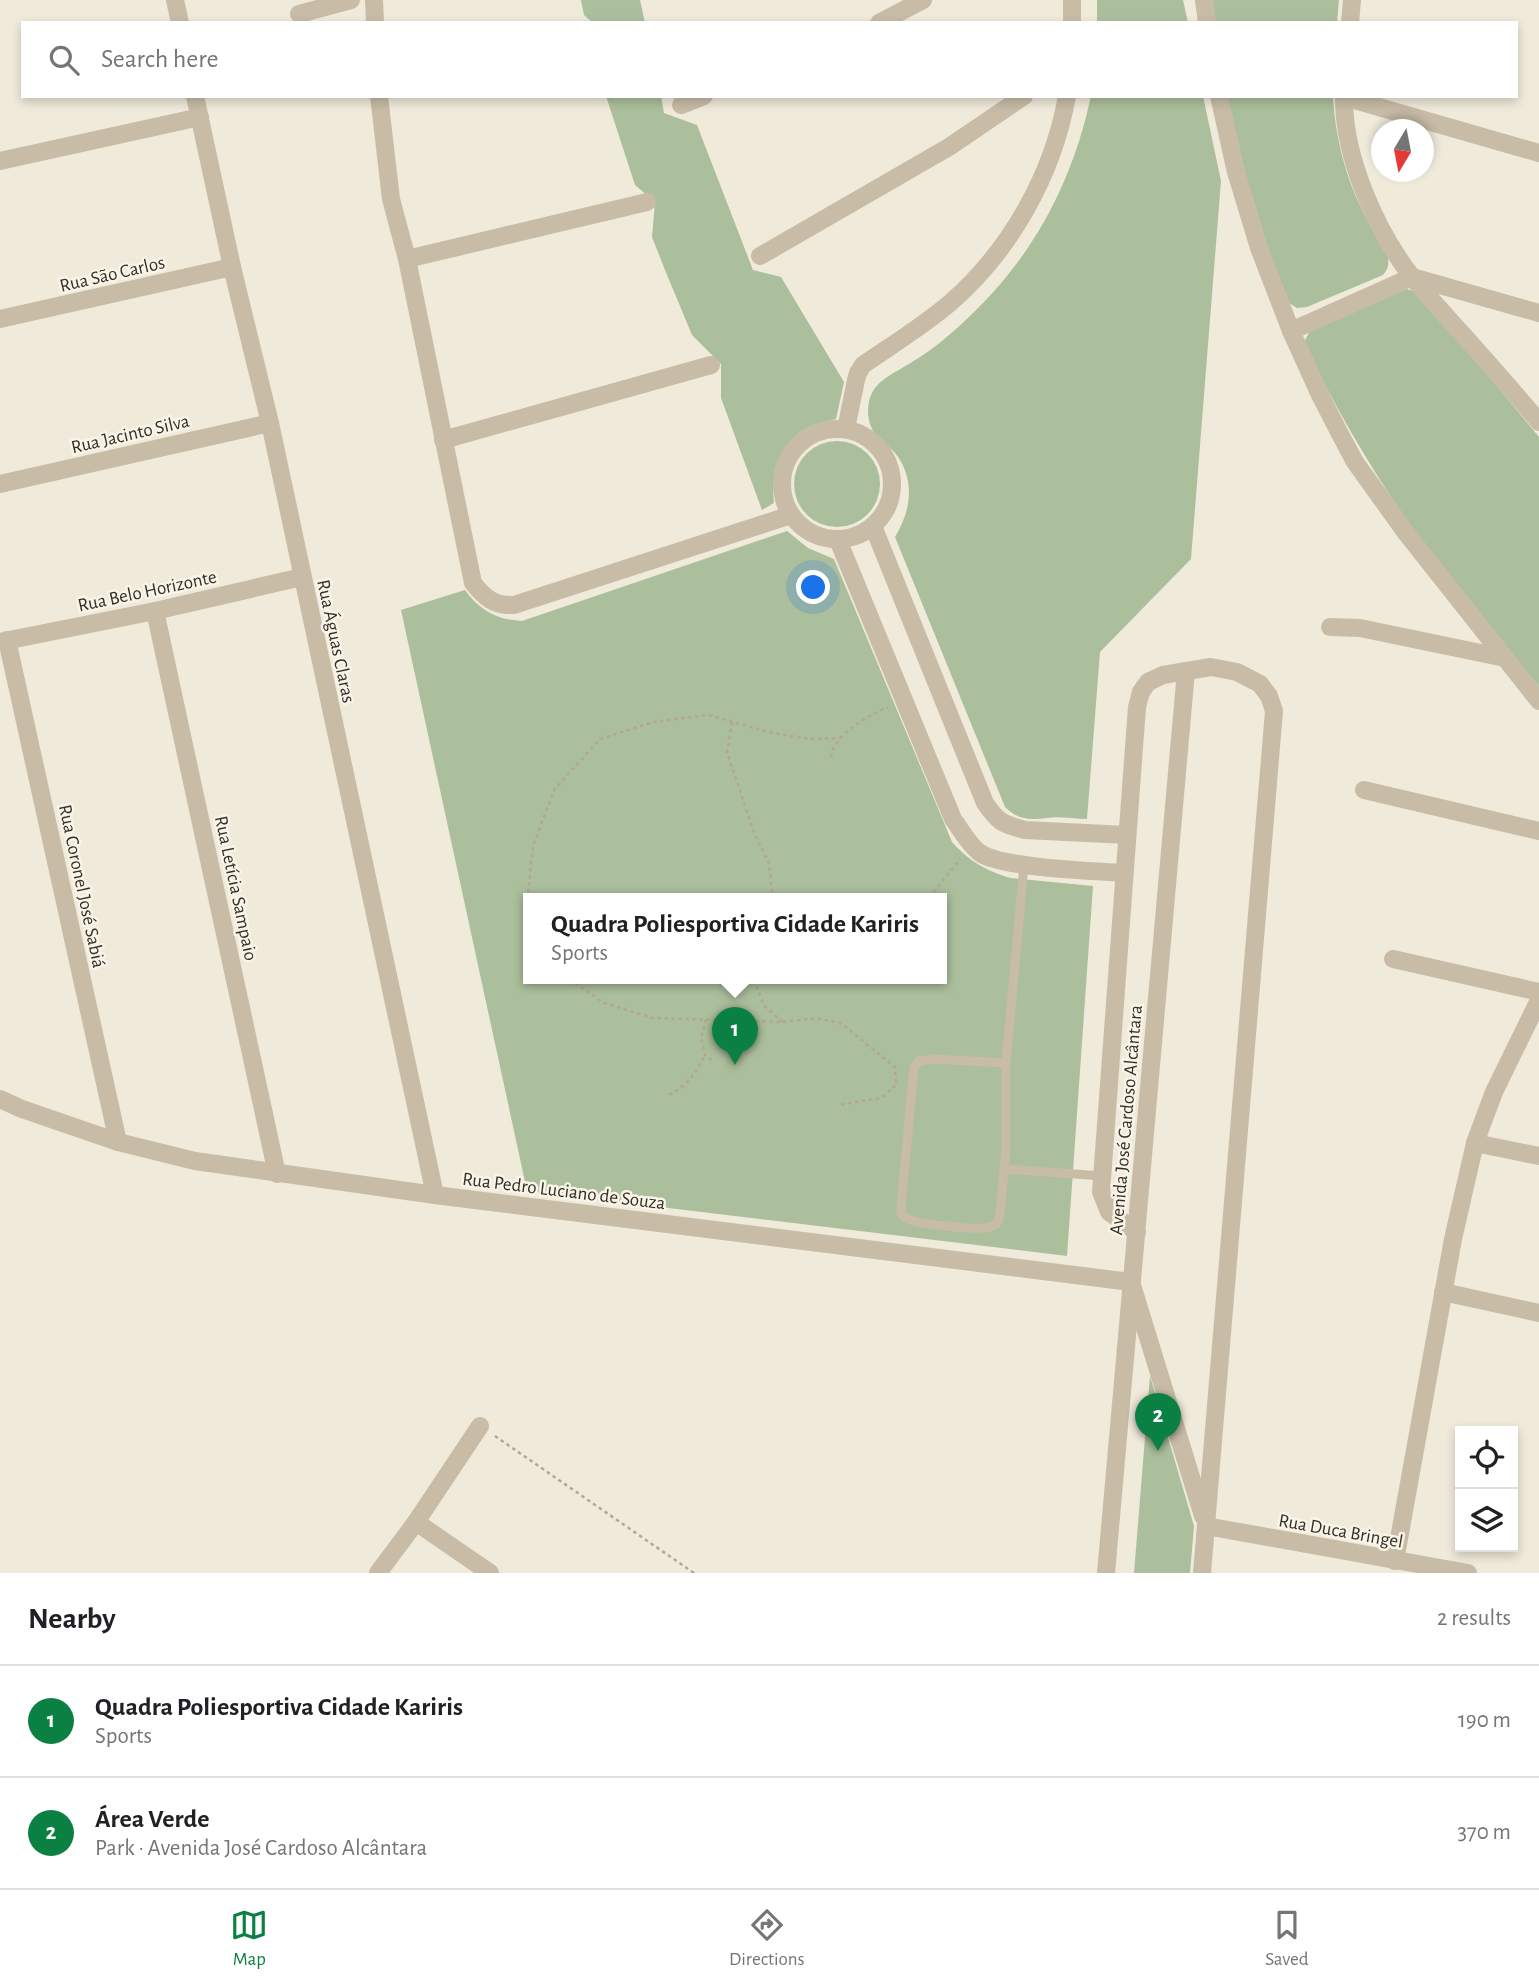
<!DOCTYPE html>
<html lang="en">
<head>
<meta charset="utf-8">
<style>
  :root { --surface:#fff; --page:#f6f6f6; --text:#202124; --muted:#757577; --line:#e0e0e0; --accent:#0b8043 }
  body { margin:0; font-family:"Alegreya Sans",sans-serif; background:var(--page); color:var(--text) }
  .controls { position:absolute; right:21px; bottom:21px; display:grid; overflow:hidden; border-radius:0px; box-shadow:0 4px 10px #0003 }
  .controls button { width:63px; height:63px; display:grid; place-items:center; padding:0; border:0; border-bottom:2px solid var(--line); background:var(--surface); color:var(--text); font:35px sans-serif }
  .compass { position:absolute; left:1371px; top:119px; width:63px; height:63px; border-radius:50%; background:var(--surface); box-shadow:0 4px 10px #0003; rotate:190deg }
  .you { position:absolute; left:814px; top:588px; width:24px; height:24px; margin:-18px; border:5px solid #fff; border-radius:50%; background:#1a73e8; box-shadow:0 0 0 10px #1a73e833 }
  .badge { display:grid; place-items:center; width:46px; height:46px; border-radius:50%; background:var(--accent); color:#fff; font-size:23px; font-weight:700 }
  .pin { position:absolute; translate:-50% -58px; filter:drop-shadow(0 2px 4px #0008) }
  .pin::after { content:''; position:absolute; top:37px; width:24px; height:21px; background:inherit; clip-path:polygon(0 0,100% 0,50% 100%) }
  .popup { position:absolute; left:523px; top:893px; width:424px; height:91px; box-sizing:border-box; display:grid; place-content:center; border-radius:0px; background:var(--surface); filter:drop-shadow(0 2px 5px #0005); font-size:23px; white-space:nowrap; color:var(--muted) }
  .popup b { font-size:26px; color:var(--text) }
  .popup::after { content:''; position:absolute; left:50%; top:100%; margin-left:-14px; border:14px solid transparent; border-top-color:var(--surface) }
  .list { margin:0; padding:0; list-style:none }
  h2 { display:flex; justify-content:space-between; align-items:center; height:91px; margin:0; padding:0 28px; font-size:30px }
  h2 small { font-size:23px; font-weight:400; color:var(--muted) }
  .list li { display:grid; grid-template-columns:46px 1fr auto; gap:21px; align-items:center; box-sizing:border-box; height:112px; padding:0 28px; border-top:2px solid var(--line) }
  .list b { display:block; font-size:26px; white-space:nowrap }
  .list p { margin:0; font-size:23px; white-space:nowrap; color:var(--muted) }
  .list em { font-size:23px; font-style:normal; color:var(--muted) }
  .icon { flex:none; width:38px; height:38px; fill:none; stroke:currentColor; stroke-width:2; stroke-linecap:round; stroke-linejoin:round }
  .map { position:relative; flex:none; width:1539px; height:1573px; overflow:hidden }
  .search { position:absolute; background:var(--surface); box-shadow:0 4px 10px #0003; left:21px; right:21px; top:21px; height:77px; display:flex; align-items:center; gap:18px; box-sizing:border-box; padding:0 24px; border-radius:0px; color:var(--muted); font-size:26px }
  .sheet { height:315px; background:var(--surface) }
  nav { display:flex; justify-content:space-around; align-items:center; box-sizing:border-box; height:98px; border-top:2px solid var(--line); background:var(--surface); font-size:19px; color:var(--muted) }
  nav a { display:grid; justify-items:center; gap:4px }
  nav .on { color:var(--accent) }
  .map>svg:first-child { display:block }
  .green { fill:#acbf9c; fill-rule:evenodd }
  .lines { fill:none; stroke-linecap:round; stroke-linejoin:round }
  .path { stroke:#b3a792; stroke-width:2.5; stroke-dasharray:3.5 3.5; stroke-linecap:butt }
  .service { stroke:#c8bca7; stroke-width:9 }
  .minor { stroke:#c8bca7; stroke-width:18 }
  .labels { text-anchor:middle; stroke-width:5; stroke-linejoin:round; paint-order:stroke }
  .street-label { font-size:19px; fill:#352e27; stroke:#f8f4e7 }
</style>
</head>
<body>
<div class="map">
<svg width="1539" height="1573" viewBox="0 0 1539 1573">
  <rect width="100%" height="100%" fill="#f0eadb"/>
  <g class="green">
    <polygon points="581,0 640,0 645,23 593,23 584,15"/>
    <polygon points="1097,0 1183,0 1188,23 1097,23"/>
    <polygon points="1212,0 1339,0 1337,23 1215,23"/>
    <path d="M606,96h55l3,17 33,12 56,145 28,7 63,105 -8,37c-44,9 -67,40 -62,84l-12,7 -41,-112v-34l-29,-29 -27,-65 -13,-33 3,-35 -20,-17z"/>
    <path d="M1091,96h112l18,85 -30,378 -91,93 -13,167c-13,0 -28,-3 -40,-1 -18,2 -29,2 -42,-11l-110,-270c16,-26 21,-58 0,-84 -6,-7 -14,-11 -19,-18 -9,-11 -10,-28 -5,-40 8,-17 26,-23 41,-33 10,-6 21,-14 30,-21 80,-66 127,-144 149,-245z"/>
    <path d="M1226,96h107c2,40 12,80 30,116 7,14 19,28 24,43 3,8 1,14 -4,20l-76,32 -10,1 -8,-5 -33,-85z"/>
    <path d="M1407,289l14,5 118,143v249c-40,-46 -79,-92 -114,-141 -46,-61 -84,-128 -119,-196l-1,-9 5,-9z"/>
    <circle cx="837" cy="484" r="43"/>
    <path d="M787,531l21,17 26,11 118,283c17,19 34,29 59,36l82,8 -26,370 -540,-65 -126,-581 64,-20c14,20 32,30 57,31zM528,899h414v80h-414z"/>
    <polygon points="1150,1376 1194,1526 1190,1573 1134,1573"/>
  </g>
  <g class="lines">
    <g class="path">
      <polyline points="732,722 727,752 754,833 769,863 773,899"/>
      <path d="M831,757c3,-23 38,-42 57,-50"/>
      <polyline points="530,899 528,893 533,846 554,790 600,739 653,722 709,715 768,732 809,739 842,738"/>
      <polyline points="932,899 934,891 957,863 959,858"/>
      <polyline points="569,979 604,1003 653,1018 783,1022 764,1006 754,979"/>
      <polyline points="706,1019 701,1037 705,1055 713,1061"/>
      <polyline points="783,1022 817,1018 842,1024 895,1067 896,1085 881,1098 838,1105"/>
      <path d="M669,1095c19,-10 26,-21 36,-40"/>
      <polyline points="495,1436 694,1573"/>
    </g>
    <g class="service">
      <path d="M1006,1063l-73,-4 -14,2 -5,6 -13,139v8c4,3 4,4 9,6 13,4 72,12 83,6 6,-2 6,-8 7,-13l6,-63v-87l18,-198"/>
      <polyline points="1005,1169 1102,1176"/>
    </g>
    <g class="minor">
      <polyline points="175,0 180,23"/>
      <polyline points="374,0 375,23"/>
      <polyline points="1204,0 1207,23"/>
      <polyline points="299,14 351,0"/>
      <polyline points="879,23 923,0"/>
      <polyline points="1072,23 1072,0"/>
      <polyline points="1350,23 1352,0"/>
      <polyline points="195,96 232,267 270,423 435,1195"/>
      <path d="M379,96l12,103 16,60 66,324c12,15 21,23 41,22l277,-90"/>
      <polyline points="1219,96 1236,172 1259,248 1291,331 1320,395 1340,434 1355,462 1406,533 1539,701"/>
      <path d="M1344,96c-1,61 32,134 68,181 17,21 36,41 53,60 25,28 50,56 74,85"/>
      <polyline points="1344,97 1539,153"/>
      <polyline points="681,105 704,96"/>
      <polyline points="0,161 200,117"/>
      <polyline points="760,256 949,147 1024,96"/>
      <polyline points="407,259 647,202"/>
      <polyline points="0,319 232,267"/>
      <polyline points="1291,331 1412,277 1539,313"/>
      <circle cx="837" cy="484" r="55"/>
      <path d="M846,429l10,-49 2,-7 5,-8c29,-20 60,-39 87,-62 60,-52 103,-128 117,-207"/>
      <polyline points="443,440 711,365"/>
      <polyline points="0,484 270,423"/>
      <path d="M873,526l112,277c13,19 17,21 40,27l102,5"/>
      <path d="M838,540l115,279c8,11 16,26 27,34 22,15 114,18 144,20"/>
      <polyline points="155,611 277,1174"/>
      <polyline points="1330,627 1360,628 1505,658"/>
      <polyline points="7,640 118,1142"/>
      <polyline points="0,642 155,611 302,577"/>
      <polyline points="1364,790 1539,831"/>
      <polyline points="1393,959 1539,992"/>
      <polyline points="0,1099 22,1109 118,1142 195,1161 435,1195 1131,1282 1203,1516"/>
      <polyline points="1475,1143 1539,1156"/>
      <polyline points="1137,1232 1109,1212 1101,1192 1137,707 1141,692 1148,682 1163,675 1211,667 1237,672 1260,684 1269,696 1274,711 1202,1573"/>
      <polyline points="1443,1292 1539,1313"/>
      <polyline points="416,1522 490,1573"/>
      <polyline points="1206,1526 1468,1573"/>
      <polyline points="1395,1561 1453,1239 1475,1143 1494,1092 1539,1000"/>
      <polyline points="378,1573 416,1522 480,1426"/>
      <polyline points="1106,1573 1186,671"/>
    </g>
  </g>
  <g class="labels">
    <g class="street-label">
      <text transform="translate(112 273) rotate(-13)" y="7">Rua São Carlos</text>
      <text transform="translate(130 433) rotate(-13)" y="7">Rua Jacinto Silva</text>
      <text transform="translate(147 590) rotate(-12)" y="7">Rua Belo Horizonte</text>
      <text transform="translate(337 641) rotate(78)" y="7">Rua Águas Claras</text>
      <text transform="translate(83 886) rotate(78)" y="7">Rua Coronel José Sabiá</text>
      <text transform="translate(237 888) rotate(78)" y="7">Rua Letícia Sampaio</text>
      <text transform="translate(1125 1120) rotate(-85)" y="7">Avenida José Cardoso Alcântara</text>
      <text transform="translate(564 1190) rotate(7)" y="7">Rua Pedro Luciano de Souza</text>
      <text transform="translate(1341 1530) rotate(10)" y="7">Rua Duca Bringel</text>
    </g>
  </g>
</svg>
<div class="controls">
<button><svg class="icon" aria-label="locate" viewBox="0 0 24 24"><circle cx="12" cy="12" r="6"/><path d="M12 2v4M12 18v4M2 12h4M18 12h4"/></svg></button>
<button><svg class="icon" aria-label="layers" viewBox="0 0 24 24"><path d="M12 4l9 5-9 5-9-5zM3 14l9 5 9-5"/></svg></button>
</div>
<svg class="compass" viewBox="-18 -18 36 36"><path d="M0-13l5 13h-10z" fill="#e53935"/><path d="M0 13l5-13h-10z" fill="#757577"/></svg>
<div class="you"></div>
<div class="pin badge" style="left:735px;top:1065px">1</div>
<div class="popup"><b>Quadra Poliesportiva Cidade Kariris</b>Sports</div>
<div class="pin badge" style="left:1158px;top:1451px">2</div>
<div class="search"><svg class="icon" aria-label="search" viewBox="0 0 24 24"><circle cx="10" cy="10" r="6"/><path d="M15 15l6 6"/></svg>Search here</div>
</div>
<section class="sheet">
<h2>Nearby<small>2 results</small></h2>
<ul class="list">
<li><span class="badge">1</span><div><b>Quadra Poliesportiva Cidade Kariris</b><p>Sports</p></div><em>190 m</em></li>
<li><span class="badge">2</span><div><b>Área Verde</b><p>Park · Avenida José Cardoso Alcântara</p></div><em>370 m</em></li>
</ul>
</section>
<nav>
<a class="on"><svg class="icon" aria-label="map" viewBox="0 0 24 24"><path d="M3 6l6-2 6 2 6-2v14l-6 2-6-2-6 2zM9 4v14M15 6v14"/></svg>Map</a>
<a><svg class="icon" aria-label="directions" viewBox="0 0 24 24"><path d="M12 3l9 9-9 9-9-9zM9 14v-3h6M13 9l2 2-2 2"/></svg>Directions</a>
<a><svg class="icon" aria-label="saved" viewBox="0 0 24 24"><path d="M7 4h10v16l-5-4-5 4z"/></svg>Saved</a>
</nav>
</body>
</html>
